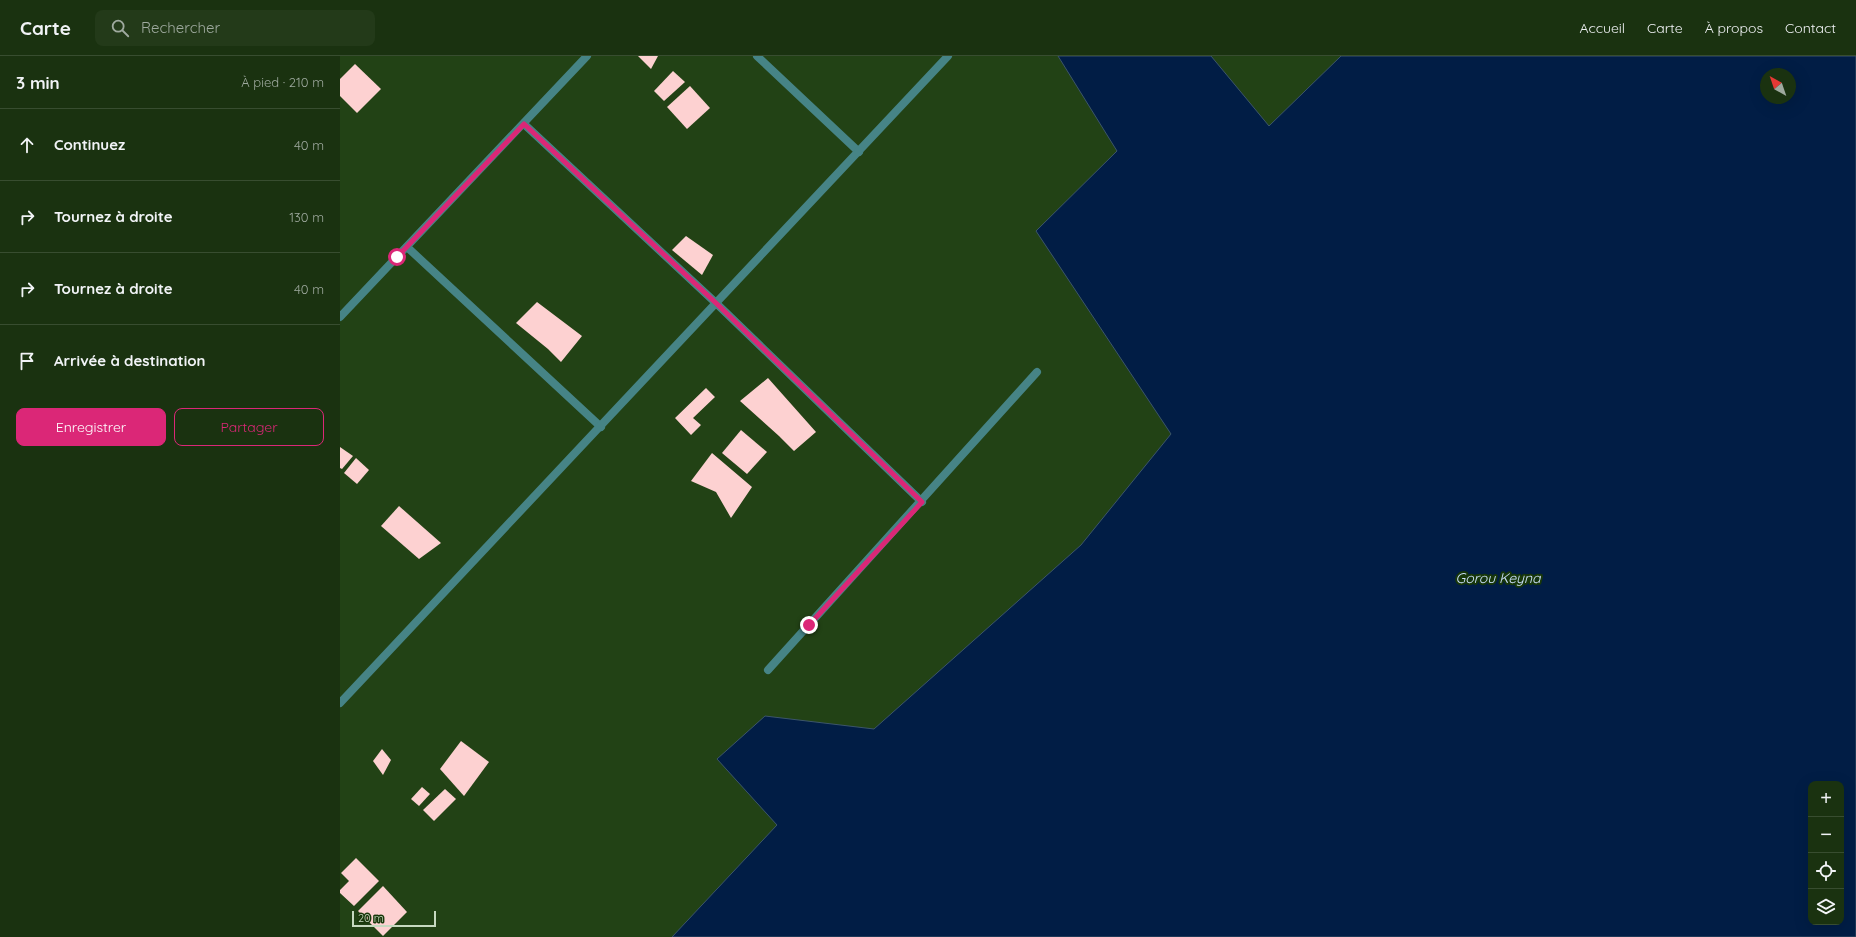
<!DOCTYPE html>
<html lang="fr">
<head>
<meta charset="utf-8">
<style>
  :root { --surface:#1a3210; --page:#233a19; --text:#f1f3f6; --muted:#9faa9f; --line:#384d30; --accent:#db2777 }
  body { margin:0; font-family:Quicksand,sans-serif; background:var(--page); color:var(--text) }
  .controls { position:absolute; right:12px; bottom:12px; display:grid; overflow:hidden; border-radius:8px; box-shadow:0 4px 16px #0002 }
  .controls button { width:36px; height:36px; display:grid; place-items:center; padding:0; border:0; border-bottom:1px solid var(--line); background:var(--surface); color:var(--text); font:20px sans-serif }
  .compass { position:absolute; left:1420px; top:12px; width:36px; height:36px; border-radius:50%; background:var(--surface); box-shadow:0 4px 16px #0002; rotate:320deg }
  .scale { position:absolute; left:12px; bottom:10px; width:84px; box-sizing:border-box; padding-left:4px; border:2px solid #c6d9c0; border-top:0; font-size:11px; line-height:14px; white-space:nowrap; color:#c6d9c0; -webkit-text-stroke:3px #18370a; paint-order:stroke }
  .stop { position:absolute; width:12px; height:12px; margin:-9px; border:3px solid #db2777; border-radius:50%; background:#fff }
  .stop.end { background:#db2777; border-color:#fff; box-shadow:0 1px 4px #0008 }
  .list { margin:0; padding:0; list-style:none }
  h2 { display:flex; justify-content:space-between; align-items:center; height:52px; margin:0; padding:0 16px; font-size:17px }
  h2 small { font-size:13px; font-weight:400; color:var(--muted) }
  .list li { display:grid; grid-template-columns:26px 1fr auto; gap:12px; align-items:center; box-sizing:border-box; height:72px; padding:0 16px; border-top:1px solid var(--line) }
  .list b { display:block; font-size:15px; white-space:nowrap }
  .list em { font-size:13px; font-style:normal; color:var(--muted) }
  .actions { display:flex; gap:8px; padding:12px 16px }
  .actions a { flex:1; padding:9px 0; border:1px solid var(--accent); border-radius:8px; text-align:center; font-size:14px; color:var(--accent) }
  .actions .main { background:var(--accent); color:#fff }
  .icon { flex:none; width:22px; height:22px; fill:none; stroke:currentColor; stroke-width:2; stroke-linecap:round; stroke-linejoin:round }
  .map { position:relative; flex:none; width:1516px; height:881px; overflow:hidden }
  header { display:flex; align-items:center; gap:24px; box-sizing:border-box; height:56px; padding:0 20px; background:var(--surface); border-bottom:1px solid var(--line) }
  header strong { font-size:19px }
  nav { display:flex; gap:22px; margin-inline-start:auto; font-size:14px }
  .search { width:280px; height:36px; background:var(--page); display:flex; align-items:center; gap:10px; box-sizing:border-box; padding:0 14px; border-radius:8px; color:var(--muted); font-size:15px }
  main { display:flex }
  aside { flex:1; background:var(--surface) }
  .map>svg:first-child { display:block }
  .water { fill:#011d45; stroke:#3c556a; fill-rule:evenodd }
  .building { fill:#fdd1d1 }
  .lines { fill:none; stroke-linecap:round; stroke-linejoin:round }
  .minor { stroke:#468486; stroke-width:8 }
  .route { stroke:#db2777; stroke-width:5 }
  .labels { text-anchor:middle; stroke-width:4; stroke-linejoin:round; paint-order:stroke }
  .water-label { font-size:14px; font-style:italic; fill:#cde1fe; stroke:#18370a }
</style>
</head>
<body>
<header>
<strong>Carte</strong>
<div class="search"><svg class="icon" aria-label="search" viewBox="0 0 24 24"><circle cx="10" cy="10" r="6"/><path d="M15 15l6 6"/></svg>Rechercher</div>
<nav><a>Accueil</a><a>Carte</a><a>À propos</a><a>Contact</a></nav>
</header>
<main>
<aside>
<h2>3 min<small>À pied · 210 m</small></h2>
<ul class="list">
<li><svg class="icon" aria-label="ahead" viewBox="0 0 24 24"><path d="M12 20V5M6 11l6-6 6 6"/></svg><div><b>Continuez</b></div><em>40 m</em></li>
<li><svg class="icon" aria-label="right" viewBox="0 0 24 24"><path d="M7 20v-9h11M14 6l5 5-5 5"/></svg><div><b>Tournez à droite</b></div><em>130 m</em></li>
<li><svg class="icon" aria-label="right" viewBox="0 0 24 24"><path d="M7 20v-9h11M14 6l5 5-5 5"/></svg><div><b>Tournez à droite</b></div><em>40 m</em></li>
<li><svg class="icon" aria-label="arrive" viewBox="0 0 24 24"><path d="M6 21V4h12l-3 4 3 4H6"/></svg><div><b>Arrivée à destination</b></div></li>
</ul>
<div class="actions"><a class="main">Enregistrer</a><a>Partager</a></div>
</aside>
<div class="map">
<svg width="1516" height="881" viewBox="0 0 1516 881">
  <rect width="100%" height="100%" fill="#224215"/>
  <path class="water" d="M718,0h153l58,70 72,-70h515v881h-1184l105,-112 -60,-66 48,-43 109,13 207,-184 90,-111 -135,-203 81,-80zM1426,18h24v24h-24zM1471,728h30v138h-30z"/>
  <g class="building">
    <polygon points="298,0 318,0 311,13"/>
    <polygon points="15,8 41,33 17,57 0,40 0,23"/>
    <polygon points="333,15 345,26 324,45 314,35"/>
    <polygon points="350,30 370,52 347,73 327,51"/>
    <polygon points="346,180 373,199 362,219 332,194"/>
    <polygon points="197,246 242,280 221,306 208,293 176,267"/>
    <polygon points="428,322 476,376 454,395 439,380 400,345"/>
    <polygon points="366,332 375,341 353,362 361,369 351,379 335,362"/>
    <polygon points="401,374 427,396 407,418 382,397"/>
    <polygon points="0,391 13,400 2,413 0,412"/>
    <polygon points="372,397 412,431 391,462 376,436 351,425"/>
    <polygon points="16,402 29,414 17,428 4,417"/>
    <polygon points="59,450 101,487 79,503 41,470"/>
    <polygon points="121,685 149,706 124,740 100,713"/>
    <polygon points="42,693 51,704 43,719 33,705"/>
    <polygon points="82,731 90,738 79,750 71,743"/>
    <polygon points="105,733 116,743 94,765 83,754"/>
    <polygon points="16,802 39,825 14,850 0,837 0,834 9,825 1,817"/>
    <polygon points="43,830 67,856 43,880 18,855"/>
  </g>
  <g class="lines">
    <g class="minor">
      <polyline points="417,0 519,96"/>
      <polyline points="184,68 377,248 582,446"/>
      <polyline points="67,191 261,371"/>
      <polyline points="0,261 247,0"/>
      <polyline points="428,614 697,316"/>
      <polyline points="0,647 608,0"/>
    </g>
  </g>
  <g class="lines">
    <polyline class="route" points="57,201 184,68 377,248 582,446 469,569"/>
  </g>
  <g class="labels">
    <g class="water-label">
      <text x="1158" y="527">Gorou Keyna</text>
    </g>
  </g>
</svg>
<div class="controls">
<button>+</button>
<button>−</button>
<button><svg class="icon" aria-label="locate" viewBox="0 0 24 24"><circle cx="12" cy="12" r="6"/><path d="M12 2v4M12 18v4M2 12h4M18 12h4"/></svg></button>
<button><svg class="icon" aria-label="layers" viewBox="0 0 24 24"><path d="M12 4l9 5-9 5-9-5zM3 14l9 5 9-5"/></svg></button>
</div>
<svg class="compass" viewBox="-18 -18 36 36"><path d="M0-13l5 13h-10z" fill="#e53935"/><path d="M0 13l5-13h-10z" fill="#9faa9f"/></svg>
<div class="scale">20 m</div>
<div class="stop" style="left:57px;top:201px"></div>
<div class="stop end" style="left:469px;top:569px"></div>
</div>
</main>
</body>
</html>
